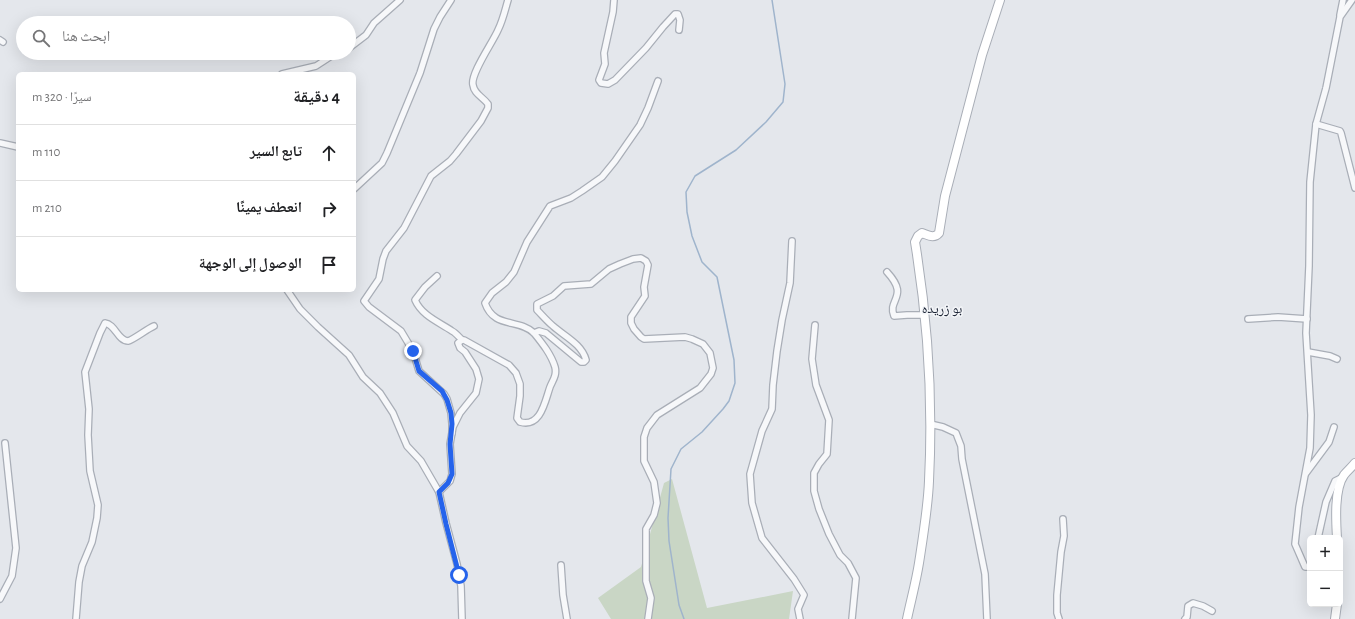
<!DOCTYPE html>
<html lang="ar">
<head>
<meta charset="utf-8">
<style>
  :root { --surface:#fff; --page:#f2f2f2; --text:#202124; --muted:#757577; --line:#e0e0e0 }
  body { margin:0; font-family:"Alegreya Sans","Noto Naskh Arabic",sans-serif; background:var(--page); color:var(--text); direction:rtl }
  .controls { position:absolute; right:12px; bottom:12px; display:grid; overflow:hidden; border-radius:6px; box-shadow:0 4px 16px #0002 }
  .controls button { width:36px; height:36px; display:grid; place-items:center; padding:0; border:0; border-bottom:1px solid var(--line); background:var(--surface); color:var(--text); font:20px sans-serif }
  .stop { position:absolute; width:12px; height:12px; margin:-9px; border:3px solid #2563eb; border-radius:50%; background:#fff }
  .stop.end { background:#2563eb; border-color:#fff; box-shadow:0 1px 4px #0008 }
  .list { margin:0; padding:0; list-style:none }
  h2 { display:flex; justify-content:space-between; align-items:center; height:52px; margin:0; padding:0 16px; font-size:17px }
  h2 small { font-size:13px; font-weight:400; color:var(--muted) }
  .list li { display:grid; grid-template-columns:26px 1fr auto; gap:12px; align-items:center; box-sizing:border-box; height:56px; padding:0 16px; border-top:1px solid var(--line) }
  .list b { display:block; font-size:15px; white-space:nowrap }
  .list em { font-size:13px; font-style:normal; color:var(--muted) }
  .icon { flex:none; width:22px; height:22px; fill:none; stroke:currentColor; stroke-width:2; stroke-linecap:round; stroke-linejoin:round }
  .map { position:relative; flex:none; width:1355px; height:619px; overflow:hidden; direction:ltr }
  .search { position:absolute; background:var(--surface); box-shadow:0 4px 16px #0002; left:16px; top:16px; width:340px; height:44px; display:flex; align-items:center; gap:10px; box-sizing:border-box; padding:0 14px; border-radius:22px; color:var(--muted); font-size:15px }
  .panel { position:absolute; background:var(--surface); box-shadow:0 4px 16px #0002; left:16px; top:72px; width:340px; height:220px; border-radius:6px; direction:rtl }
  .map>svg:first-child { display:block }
  .green { fill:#c9d6c5 }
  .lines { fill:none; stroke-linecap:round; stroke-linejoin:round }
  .stream { stroke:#9fb4cc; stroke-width:1.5 }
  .street-casing { stroke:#a9aeb7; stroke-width:8 }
  .secondary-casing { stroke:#a9aeb7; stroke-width:10 }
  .street { stroke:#f7f8fa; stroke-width:5.5 }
  .secondary { stroke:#fff; stroke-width:8 }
  .route { stroke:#2563eb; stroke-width:5 }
  .labels { text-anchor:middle; stroke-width:3; stroke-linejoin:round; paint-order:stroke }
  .quarter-label { font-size:14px; fill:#1d2536; stroke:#f4f6f9 }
</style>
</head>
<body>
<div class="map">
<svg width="1355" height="619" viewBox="0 0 1355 619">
  <rect width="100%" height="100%" fill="#e4e7ec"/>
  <polygon class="green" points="672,479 707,608 793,591 789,619 611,619 598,598 641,567 664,483"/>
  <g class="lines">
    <polyline class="stream" points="684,619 679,605 669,541 668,518 671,469 681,449 702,432 723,409 729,401 735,383 734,360 717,277 702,262 692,236 687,212 686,192 695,176 736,150 766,122 783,102 785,84 772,0"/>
    <defs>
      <g id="street">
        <polyline points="614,0 613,12 604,53 605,64 599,80 601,83 608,84 615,80 646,48 663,27 675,14 678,14 680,20 679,30"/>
        <polyline points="1340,15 1343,0"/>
        <polyline points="0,40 3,42"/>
        <polyline points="349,48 366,35 374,23 400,0"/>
        <polyline points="282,74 316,66 336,53"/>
        <polyline points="1316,124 1340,131 1341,133 1355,188"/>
        <polyline points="0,143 18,147"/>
        <polyline points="354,189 382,163 387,153 420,73 434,29 440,17 451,0"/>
        <polyline points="792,241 790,283 782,320 777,351 773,385 772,409 762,431 750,474 752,503 762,538 794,579 804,595 798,609 800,619"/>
        <path d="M887,272c23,25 0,27 7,44l13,-1h18"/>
        <path d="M437,276l-12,11 -10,13c7,16 24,22 37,31 4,2 7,6 10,9"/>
        <polyline points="287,290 300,309 318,327 349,355 363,377 380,393 393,413 407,446 421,461 439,492 446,523 457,564 461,586 462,619"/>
        <polyline points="1248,319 1278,317 1307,319"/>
        <polyline points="815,325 812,359 816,385 829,420 827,454 819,464 814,473 814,491 819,509 829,534 840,555 848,563 856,578 852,619"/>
        <polyline points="1308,352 1330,356 1337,359"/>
        <polyline points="930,424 943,427 956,433 961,446 962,459 985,574 987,619"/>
        <path d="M452,433v-9l-1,-11 -4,-14 -3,-5 -25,-23 -6,-20 -12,-20 -32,-24 -5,-6 15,-22 4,-20 3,-8 18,-23 27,-52 19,-15 6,-7 25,-33 7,-13v-4c-5,-7 -14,-10 -15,-19 -3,-11 20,-43 25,-55 5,-10 7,-20 10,-30"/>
        <polyline points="1306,473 1329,442 1334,427"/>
        <path d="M439,492l11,-11 2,-7 -2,-30 3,-17 7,-14 16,-20 3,-14 -3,-10 -11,-17 -5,-4 -2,-5 4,-3h2l45,25 7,8 4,11v12l-3,22 3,4c21,6 25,-21 30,-35 3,-7 7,-12 5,-20 -4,-13 -13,-24 -21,-34"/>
        <polyline points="1318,538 1326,502 1335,481 1343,477"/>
        <polyline points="561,565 563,595 567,619"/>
        <polyline points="1310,567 1305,567 1295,544 1299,507 1310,448 1311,415 1306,333 1309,266 1310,182 1316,124 1326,88 1340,17 1352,0"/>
        <polyline points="0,599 12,576 16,548 5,443"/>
        <path d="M76,619l3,-37 3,-16 10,-24 5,-24 1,-13 -8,-34 -2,-36 1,-26 -4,-37 15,-39 5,-10c10,1 13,18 23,18 5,-1 19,-12 26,-15"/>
        <path d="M648,619l3,-21 -5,-17v-52l8,-14 3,-12 -3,-21 -10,-21v-24l3,-9 10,-13 43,-27 11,-14 2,-6 -3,-15 -7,-9 -11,-5 -7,-2 -41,2 -3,-2 -7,-8 -3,-6v-6l14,-21 -1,-9 4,-22 -2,-4 -5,-3 -8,1 -13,5 -11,5 -18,15 -27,2 -11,10 -16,8v6c5,5 10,11 16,16 11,10 29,18 33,34l-2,2h-3l-35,-29 -7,-2 -5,2c-16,-15 -40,-4 -49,-30l7,-10 14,-11 8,-10 13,-30 23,-36 21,-8 11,-7 20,-14 13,-16 25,-36 8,-17 10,-27"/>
        <polyline points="1059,619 1057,613 1057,595 1061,552 1064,536 1063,519"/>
        <polyline points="1185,619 1187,617 1188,606 1193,603 1203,606 1212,611"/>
      </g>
      <g id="secondary">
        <path d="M1337,538c-1,-17 -3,-49 7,-63 3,-4 8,-8 11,-12"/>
        <path d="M907,619c4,-19 9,-37 12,-56 4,-26 9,-56 10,-82 4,-80 -1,-160 -14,-239l3,-6 4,-3c6,2 12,6 17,0l6,-37 37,-141 18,-55"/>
        <polyline points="1335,619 1337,604"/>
      </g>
    </defs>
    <use href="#street" class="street-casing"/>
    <use href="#secondary" class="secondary-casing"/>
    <use href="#street" class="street"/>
    <use href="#secondary" class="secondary"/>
  </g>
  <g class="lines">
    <polyline class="route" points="413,351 419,371 442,391 447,400 451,413 452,424 450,444 452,474 448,483 439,492 446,524 459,575"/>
  </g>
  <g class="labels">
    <g class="quarter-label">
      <text x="942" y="313">بو زريده</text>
    </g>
  </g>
</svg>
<div class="controls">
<button>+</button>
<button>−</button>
</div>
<div class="stop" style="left:459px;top:575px"></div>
<div class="stop end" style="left:413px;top:351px"></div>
<div class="search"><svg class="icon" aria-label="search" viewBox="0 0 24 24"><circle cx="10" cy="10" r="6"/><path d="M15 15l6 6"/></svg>ابحث هنا</div>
<section class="panel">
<h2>4 دقيقة<small>سيرًا · 320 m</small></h2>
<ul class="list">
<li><svg class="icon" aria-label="ahead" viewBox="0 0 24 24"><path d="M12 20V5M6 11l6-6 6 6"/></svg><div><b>تابع السير</b></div><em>110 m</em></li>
<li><svg class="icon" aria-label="right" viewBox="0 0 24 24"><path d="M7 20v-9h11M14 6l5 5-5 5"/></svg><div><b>انعطف يمينًا</b></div><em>210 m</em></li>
<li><svg class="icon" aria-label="arrive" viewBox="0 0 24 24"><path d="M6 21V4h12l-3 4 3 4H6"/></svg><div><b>الوصول إلى الوجهة</b></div></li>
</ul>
</section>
</div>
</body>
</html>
